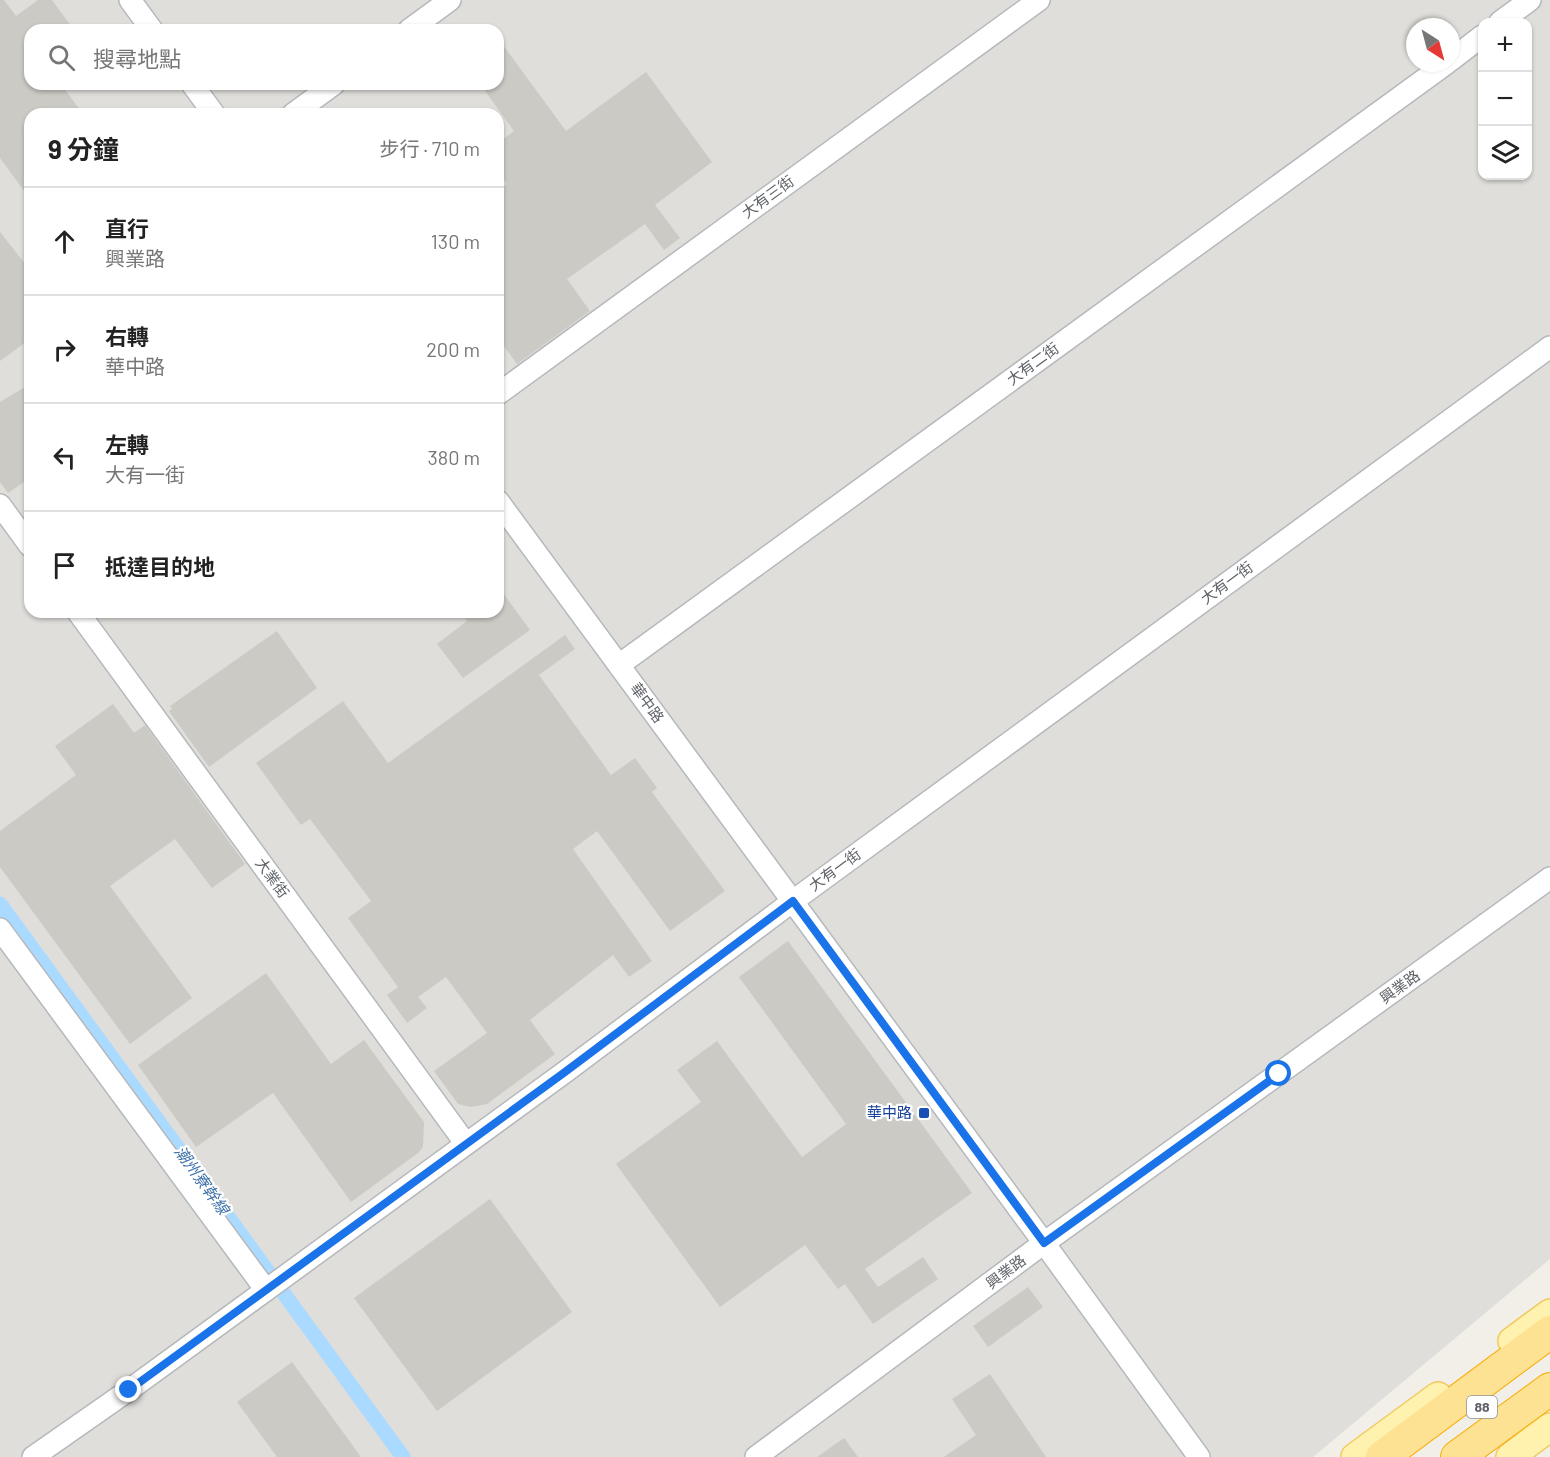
<!DOCTYPE html>
<html lang="zh-TW">
<head>
<meta charset="utf-8">
<style>
  :root { --surface:#fff; --page:#f2f2f2; --text:#222; --muted:#767676; --line:#e0e0e0 }
  body { margin:0; font-family:Barlow,"Noto Sans TC",sans-serif; background:var(--page); color:var(--text) }
  .controls { position:absolute; right:18px; top:18px; display:grid; overflow:hidden; border-radius:12px; box-shadow:0 2px 4px #0004 }
  .controls button { width:54px; height:54px; display:grid; place-items:center; padding:0; border:0; border-bottom:2px solid var(--line); background:var(--surface); color:var(--text); font:30px sans-serif }
  .compass { position:absolute; left:1406px; top:18px; width:54px; height:54px; border-radius:50%; background:var(--surface); box-shadow:0 2px 4px #0004; rotate:144deg }
  .stop { position:absolute; width:18px; height:18px; margin:-14px; border:4px solid #1a73e8; border-radius:50%; background:#fff }
  .stop.end { background:#1a73e8; border-color:#fff; box-shadow:0 2px 6px #0008 }
  .list { margin:0; padding:0; list-style:none }
  h2 { display:flex; justify-content:space-between; align-items:center; height:78px; margin:0; padding:0 24px; font-size:26px }
  h2 small { font-size:20px; font-weight:400; color:var(--muted) }
  .list li { display:grid; grid-template-columns:39px 1fr auto; gap:18px; align-items:center; box-sizing:border-box; height:108px; padding:0 24px; border-top:2px solid var(--line) }
  .list b { display:block; font-size:22px; white-space:nowrap }
  .list p { margin:0; font-size:20px; white-space:nowrap; color:var(--muted) }
  .list em { font-size:20px; font-style:normal; color:var(--muted) }
  .icon { flex:none; width:33px; height:33px; fill:none; stroke:currentColor; stroke-width:2; stroke-linecap:round; stroke-linejoin:round }
  .map { position:relative; flex:none; width:1550px; height:1457px; overflow:hidden }
  .search { position:absolute; background:var(--surface); box-shadow:0 2px 4px #0004; left:24px; top:24px; width:480px; height:66px; display:flex; align-items:center; gap:15px; box-sizing:border-box; padding:0 21px; border-radius:18px; color:var(--muted); font-size:22px }
  .panel { position:absolute; background:var(--surface); box-shadow:0 2px 4px #0004; left:24px; top:108px; width:480px; height:510px; border-radius:18px }
  .map>svg:first-child { display:block }
  .industrial { fill:#e0deda; fill-rule:evenodd }
  .lines { fill:none; stroke-linecap:round; stroke-linejoin:round }
  .canal { stroke:#aadaff; stroke-width:15 }
  .building { fill:#cccac5 }
  .minor-casing { stroke:#b5b8bc; stroke-width:24 }
  .major-casing { stroke:#f2c960; stroke-width:30 }
  .highway-casing { stroke:#f9ab00; stroke-width:34 }
  .minor { stroke:#fff; stroke-width:21 }
  .major { stroke:#fff2af; stroke-width:27 }
  .highway { stroke:#fde293; stroke-width:32 }
  .route { stroke:#1a73e8; stroke-width:8 }
  .transit-dot { fill:#1a4fb4; stroke:#fff; stroke-width:2 }
  .labels { text-anchor:middle; stroke-width:4.5; stroke-linejoin:round; paint-order:stroke }
  .shield { fill:#fff; stroke:#8f9295; stroke-width:1.5 }
  .shield-label { font-size:14px; font-weight:bold; fill:#5f6368 }
  .street-label { font-size:15px; fill:#5f6368; stroke:#fff }
  .transit-label { font-size:15px; fill:#164399; stroke:#fff; text-anchor:end }
  .water-label { font-size:16px; font-style:italic; fill:#4174aa; stroke:#fff }
</style>
</head>
<body>
<div class="map">
<svg width="1550" height="1457" viewBox="0 0 1550 1457">
  <rect width="100%" height="100%" fill="#f1efe8"/>
  <path class="industrial" d="M0,0h1550v1259l-237,198h-1313zM1482,22h46v154h-46zM1415,27h36v36h-36zM30,30h468v54h-468zM30,114h468v498h-468z"/>
  <g class="lines">
    <polyline class="canal" points="0,904 403,1457"/>
  </g>
  <g class="building">
    <polygon points="0,0 4,0 16,16 38,0 52,0 74,30 30,30 30,84 61,84 83,114 30,114 30,199 0,158"/>
    <polygon points="498,38 566,131 646,72 712,162 655,205 680,238 664,250 645,224 567,279 590,311 517,364 498,338 498,191 507,184 498,171 498,143 514,131 480,84 498,84"/>
    <polygon points="0,232 30,270 30,339 0,361"/>
    <polygon points="30,384 30,478 8,493 0,482 0,402"/>
    <polygon points="498,586 530,630 463,678 437,644 467,621 460,612 498,612"/>
    <polygon points="277,631 317,688 209,767 169,711 172,709 170,706"/>
    <polygon points="565,635 575,649 539,675 611,775 635,758 657,788 652,792 725,891 670,931 597,831 573,849 652,961 629,977 613,955 530,1020 555,1054 487,1104 471,1107 458,1104 434,1071 487,1033 446,977 418,997 427,1008 407,1023 387,995 398,987 348,918 371,901 310,819 301,825 256,763 343,701 388,763"/>
    <polygon points="113,704 134,733 145,725 245,864 212,888 175,839 110,886 192,998 130,1044 0,867 0,831 76,775 55,746"/>
    <polygon points="788,941 972,1193 865,1269 878,1287 923,1257 938,1279 873,1324 845,1284 838,1289 805,1245 720,1307 616,1164 701,1102 677,1070 717,1041 802,1157 846,1124 739,977"/>
    <polygon points="266,973 331,1064 364,1040 424,1122 423,1147 418,1153 351,1202 273,1093 196,1147 138,1065"/>
    <polygon points="490,1199 572,1312 437,1411 354,1298"/>
    <polygon points="1028,1287 1043,1307 988,1347 973,1326"/>
    <polygon points="292,1362 361,1457 277,1457 237,1402"/>
    <polygon points="990,1374 1046,1457 944,1457 976,1435 952,1399"/>
    <polygon points="844,1438 858,1457 817,1457"/>
  </g>
  <g class="lines">
    <defs>
      <g id="minor">
        <polyline points="130,0 152,30"/>
        <polyline points="1500,22 1530,0"/>
        <polyline points="409,30 450,0"/>
        <polyline points="1451,60 1482,36"/>
        <polyline points="192,84 214,114"/>
        <polyline points="293,114 334,84"/>
        <polyline points="498,394 1039,0"/>
        <polyline points="498,501 1044,1243 1199,1457"/>
        <polyline points="0,505 30,546"/>
        <polyline points="78,612 466,1144"/>
        <polyline points="619,665 1447,63"/>
        <polyline points="0,929 266,1290"/>
        <polyline points="33,1457 129,1390 565,1072 793,901 1550,347"/>
        <polyline points="756,1457 1044,1243 1550,878"/>
      </g>
      <g id="major">
        <polyline points="1512,1341 1550,1313"/>
        <polyline points="1355,1457 1438,1396"/>
        <polyline points="1510,1457 1550,1427"/>
      </g>
      <g id="highway">
        <polyline points="1382,1457 1550,1332"/>
        <polyline points="1457,1457 1550,1389"/>
      </g>
    </defs>
    <use href="#minor" class="minor-casing"/>
    <use href="#major" class="major-casing"/>
    <use href="#highway" class="highway-casing"/>
    <use href="#minor" class="minor"/>
    <use href="#major" class="major"/>
    <use href="#highway" class="highway"/>
  </g>
  <g class="lines">
    <polyline class="route" points="129,1390 565,1072 793,901 1044,1243 1279,1074"/>
  </g>
  <rect class="transit-dot" x="918" y="1107" width="12" height="12" rx="3"/>
  <g class="labels">
    <rect class="shield" x="1467" y="1396" width="30" height="22" rx="4.5"/>
    <g class="shield-label">
      <text x="1482" y="1412">88</text>
    </g>
    <g class="street-label">
      <text transform="translate(768 197) rotate(-36)" y="5">大有三街</text>
      <text transform="translate(1033 364) rotate(-36)" y="5">大有二街</text>
      <text transform="translate(1227 583) rotate(-36)" y="5">大有一街</text>
      <text transform="translate(647 703) rotate(54)" y="5">華中路</text>
      <text transform="translate(835 870) rotate(-36)" y="5">大有一街</text>
      <text transform="translate(272 878) rotate(54)" y="5">大業街</text>
      <text transform="translate(1400 987) rotate(-36)" y="5">興業路</text>
      <text transform="translate(1006 1272) rotate(-37)" y="5">興業路</text>
    </g>
    <g class="transit-label">
      <text x="912" y="1118">華中路</text>
    </g>
    <g class="water-label">
      <text transform="translate(202 1180) rotate(54)" y="6">潮州寮幹線</text>
    </g>
  </g>
</svg>
<div class="controls">
<button>+</button>
<button>−</button>
<button><svg class="icon" aria-label="layers" viewBox="0 0 24 24"><path d="M12 4l9 5-9 5-9-5zM3 14l9 5 9-5"/></svg></button>
</div>
<svg class="compass" viewBox="-18 -18 36 36"><path d="M0-13l5 13h-10z" fill="#e53935"/><path d="M0 13l5-13h-10z" fill="#767676"/></svg>
<div class="stop" style="left:1279px;top:1074px"></div>
<div class="stop end" style="left:129px;top:1390px"></div>
<div class="search"><svg class="icon" aria-label="search" viewBox="0 0 24 24"><circle cx="10" cy="10" r="6"/><path d="M15 15l6 6"/></svg>搜尋地點</div>
<section class="panel">
<h2>9 分鐘<small>步行 · 710 m</small></h2>
<ul class="list">
<li><svg class="icon" aria-label="ahead" viewBox="0 0 24 24"><path d="M12 20V5M6 11l6-6 6 6"/></svg><div><b>直行</b><p>興業路</p></div><em>130 m</em></li>
<li><svg class="icon" aria-label="right" viewBox="0 0 24 24"><path d="M7 20v-9h11M14 6l5 5-5 5"/></svg><div><b>右轉</b><p>華中路</p></div><em>200 m</em></li>
<li><svg class="icon" aria-label="left" viewBox="0 0 24 24"><path d="M17 20v-9H6M10 6l-5 5 5 5"/></svg><div><b>左轉</b><p>大有一街</p></div><em>380 m</em></li>
<li><svg class="icon" aria-label="arrive" viewBox="0 0 24 24"><path d="M6 21V4h12l-3 4 3 4H6"/></svg><div><b>抵達目的地</b></div></li>
</ul>
</section>
</div>
</body>
</html>
